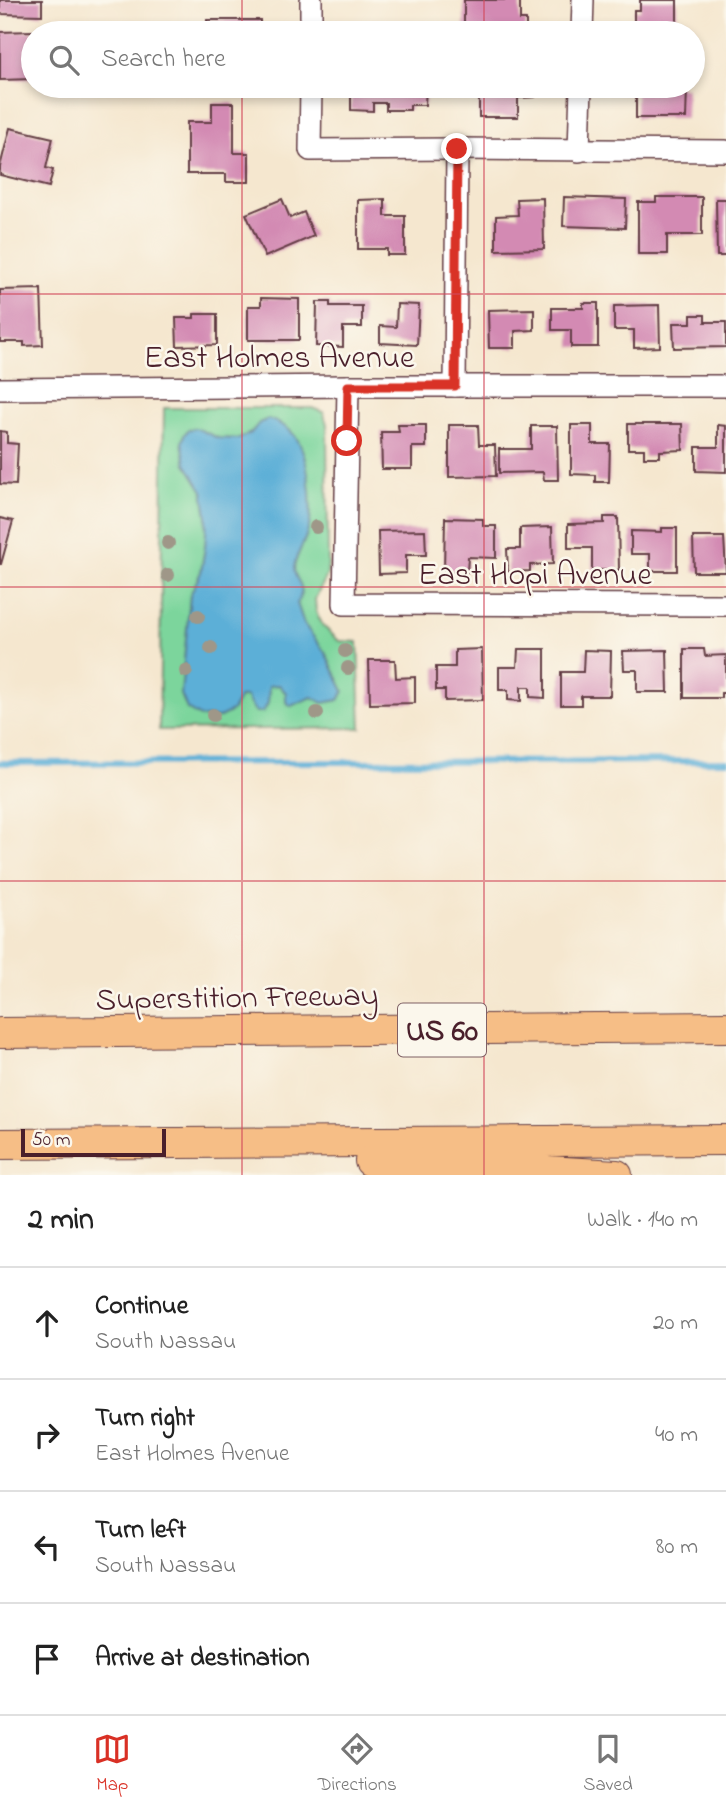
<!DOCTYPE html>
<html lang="en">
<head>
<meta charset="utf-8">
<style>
  :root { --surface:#fff; --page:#f2f2f2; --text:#222; --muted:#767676; --line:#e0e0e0; --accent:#d93025 }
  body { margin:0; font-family:"Indie Flower",sans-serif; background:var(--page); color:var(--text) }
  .scale { position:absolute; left:21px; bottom:18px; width:145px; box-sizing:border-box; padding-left:7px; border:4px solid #4a1f2b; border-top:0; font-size:19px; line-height:24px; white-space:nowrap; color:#4a1f2b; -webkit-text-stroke:5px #fbf7ec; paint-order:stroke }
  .stop { position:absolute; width:21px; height:21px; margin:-16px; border:5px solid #d93025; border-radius:50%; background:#fff }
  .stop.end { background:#d93025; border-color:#fff; box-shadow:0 2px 7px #0008 }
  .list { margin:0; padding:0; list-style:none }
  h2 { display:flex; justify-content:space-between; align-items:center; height:91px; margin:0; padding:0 28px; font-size:30px }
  h2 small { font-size:23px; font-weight:400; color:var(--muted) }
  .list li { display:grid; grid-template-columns:46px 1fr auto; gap:21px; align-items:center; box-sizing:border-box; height:112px; padding:0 28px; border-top:2px solid var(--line) }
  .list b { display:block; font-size:26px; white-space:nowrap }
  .list p { margin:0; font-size:23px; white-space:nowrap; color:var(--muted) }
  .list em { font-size:23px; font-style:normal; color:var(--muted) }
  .icon { flex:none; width:38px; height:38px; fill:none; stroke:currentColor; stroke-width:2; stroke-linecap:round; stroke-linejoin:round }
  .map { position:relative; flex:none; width:726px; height:1175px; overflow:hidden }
  .search { position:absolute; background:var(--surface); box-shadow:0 4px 10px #0003; left:21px; right:21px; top:21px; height:77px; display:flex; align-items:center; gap:18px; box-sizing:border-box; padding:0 24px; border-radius:38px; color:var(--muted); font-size:26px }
  .sheet { height:539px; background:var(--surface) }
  nav { display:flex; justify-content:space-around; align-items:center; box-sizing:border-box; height:98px; border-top:2px solid var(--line); background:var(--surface); font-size:19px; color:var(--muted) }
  nav a { display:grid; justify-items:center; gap:4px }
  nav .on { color:var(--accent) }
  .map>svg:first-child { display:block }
  .green { fill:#7bd59c; stroke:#627a64; stroke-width:2 }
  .water { fill:#5bafd7; stroke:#526781; stroke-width:2 }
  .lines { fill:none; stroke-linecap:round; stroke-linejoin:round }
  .stream { stroke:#5bafd7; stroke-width:6 }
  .building { fill:#d38ab3 }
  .minor-casing { stroke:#643d44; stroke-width:24 }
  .highway-casing { stroke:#643d44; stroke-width:32 }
  .minor { stroke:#fff; stroke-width:21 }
  .highway { stroke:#f6be86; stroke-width:30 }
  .tree { fill:#9f9788 }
  .route { stroke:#d93025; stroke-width:9 }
  .grid { fill:none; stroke:#d1495b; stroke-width:2; stroke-opacity:0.55 }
  .labels { text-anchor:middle; stroke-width:5; stroke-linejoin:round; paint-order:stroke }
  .shield { fill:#fbf7ec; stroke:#7f6065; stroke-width:2 }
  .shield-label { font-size:30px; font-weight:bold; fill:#4a1f2b }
  .street-label { font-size:32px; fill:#4a1f2b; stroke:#fbf7ec }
</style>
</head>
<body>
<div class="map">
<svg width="726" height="1175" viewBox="0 0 726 1175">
  <rect width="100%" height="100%" fill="#fbf7ec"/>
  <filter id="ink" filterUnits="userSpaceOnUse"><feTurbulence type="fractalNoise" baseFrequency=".0143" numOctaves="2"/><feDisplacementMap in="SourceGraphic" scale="14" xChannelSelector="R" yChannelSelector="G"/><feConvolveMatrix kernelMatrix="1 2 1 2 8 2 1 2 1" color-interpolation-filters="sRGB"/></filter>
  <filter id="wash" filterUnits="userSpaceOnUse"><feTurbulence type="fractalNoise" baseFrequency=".00686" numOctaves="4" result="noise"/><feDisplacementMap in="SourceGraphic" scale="28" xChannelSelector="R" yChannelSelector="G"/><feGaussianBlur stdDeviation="1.57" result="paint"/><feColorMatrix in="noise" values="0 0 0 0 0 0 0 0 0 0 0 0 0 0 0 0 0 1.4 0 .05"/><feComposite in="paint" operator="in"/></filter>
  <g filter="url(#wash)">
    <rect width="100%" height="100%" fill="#f5e7cf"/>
    <polygon class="green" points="164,408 312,408 323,412 327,424 328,563 327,575 315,599 316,612 323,626 339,641 358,642 361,728 159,730"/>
    <path class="water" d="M268,419c10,3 21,9 27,17 14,18 17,64 15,86 -2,15 -11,27 -15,41 -5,19 15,19 2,40l7,21 22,30 18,37 -5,9 -16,3 -11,-6 -21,9 -5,-4v-9l-7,-8 -10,1 -1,17 -5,9h-7l-6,-8 -4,-7h-6l-8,14 -14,7 -18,-1 -13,-8 -6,-15 9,-99 11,-23 4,-25 2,-31 -4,-25 -17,-27 -4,-22 2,-7 4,-5 8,-2 22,10 21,1 12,-6 8,-10z"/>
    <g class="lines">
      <polyline class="stream" points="0,763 726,761"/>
    </g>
    <g id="blocks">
      <g class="building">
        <polygon points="0,0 42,0 42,15 0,14"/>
        <polygon points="464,0 520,0 520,20 526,20 526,33 464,33"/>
        <polygon points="640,0 677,0 677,33 626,33 626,24 634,24 634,10 640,10"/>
        <rect x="207" y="20" width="53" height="13"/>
        <polygon points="33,31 33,79 0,80 0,32"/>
        <polygon points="351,86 426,86 425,105 410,105 410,110 386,110 386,103 373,103 373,111 351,110"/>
        <polygon points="485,86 535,86 535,97 518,98 518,117 479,117 479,89 485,89"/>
        <polygon points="622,86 681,86 681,88 687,88 686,118 636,118 636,94 622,94"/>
        <polygon points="212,103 234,103 234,153 249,153 249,182 226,182 226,174 187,174 187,122 212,122"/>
        <polygon points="10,128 53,138 46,168 53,170 49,187 0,175 0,167"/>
        <polygon points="564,197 626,199 625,228 563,226"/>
        <polygon points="656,197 702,197 702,235 667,235 667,254 638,254 638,202 656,202"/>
        <polygon points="543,198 544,249 496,250 496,216 518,215 517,199"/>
        <polygon points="282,199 290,218 304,212 314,236 265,257 246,214"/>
        <polygon points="385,199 385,216 405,216 405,255 387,255 387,249 358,249 358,200"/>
        <polygon points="716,199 726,199 726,256 717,256"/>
        <polygon points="41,289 43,345 24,346 24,342 0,342 0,290"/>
        <polygon points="261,298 299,299 299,340 248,340 248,306 261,306"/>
        <polygon points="317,302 330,302 330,306 362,306 362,327 343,327 343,347 316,346"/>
        <polygon points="583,303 598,303 598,347 571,347 571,330 552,330 552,308 583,308"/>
        <polygon points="397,304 419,305 417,345 380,343 380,326 396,327"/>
        <polygon points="659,305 660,347 634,348 634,330 614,330 614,306"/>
        <polygon points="534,309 534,330 515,331 515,348 489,348 488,310"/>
        <polygon points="194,314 217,314 217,345 177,346 176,318 194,318"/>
        <polygon points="691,315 705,315 705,322 726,322 726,347 674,348 673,323 691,323"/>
        <polygon points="628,424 682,424 683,450 660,451 660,457 644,457 644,449 628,449"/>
        <polygon points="398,425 426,425 426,447 412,447 412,469 382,469 381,432 399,432"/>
        <polygon points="449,425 478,425 479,445 495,445 496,476 449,477"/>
        <polygon points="571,425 592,425 592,444 610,444 609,482 595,482 595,475 571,474"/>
        <polygon points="718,425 726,426 726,472 696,471 696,447 718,447"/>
        <polygon points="531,426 557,426 558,480 544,480 543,472 499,473 499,449 531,449"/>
        <polygon points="0,431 7,432 7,443 18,444 16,485 0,484"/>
        <polygon points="604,517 618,517 619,570 592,570 592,548 568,548 568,524 604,523"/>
        <polygon points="0,518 13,521 1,564 0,564"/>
        <polygon points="445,518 483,519 483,526 496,526 496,558 468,557 467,572 444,572"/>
        <polygon points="552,527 553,564 530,565 530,571 508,572 507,549 520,549 520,528"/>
        <polygon points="662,528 677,528 677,571 650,571 650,554 631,554 631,531 662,532"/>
        <polygon points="425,530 426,555 406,555 406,573 379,574 378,531"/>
        <polygon points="693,537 724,537 726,572 694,572"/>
        <polygon points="482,649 483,700 445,701 445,690 436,690 436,667 455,667 455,650"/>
        <polygon points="518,649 545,649 545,698 530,697 530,687 521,687 521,701 508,700 508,690 499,690 499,667 517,667"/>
        <polygon points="684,649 704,649 705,656 726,655 726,693 721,693 721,698 684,698"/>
        <polygon points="584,650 611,651 610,696 581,696 581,705 561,705 561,672 583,672"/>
        <polygon points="667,650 668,692 637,692 637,670 624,670 623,651"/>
        <polygon points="369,660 395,660 396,678 415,677 415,703 370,704"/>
      </g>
    </g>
  </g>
  <g filter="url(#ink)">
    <use href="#blocks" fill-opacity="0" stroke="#643d44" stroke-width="2"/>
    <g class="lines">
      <defs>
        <g id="minor">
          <polyline points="311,33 311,0"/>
          <polyline points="582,33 583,0"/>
          <polyline points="311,86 310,150 457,149 726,151"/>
          <polyline points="579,151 581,86"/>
          <polyline points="348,386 344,604 726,605"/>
          <polyline points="455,386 457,149"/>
          <polyline points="0,389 348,386 726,386"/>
        </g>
        <g id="highway">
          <polyline points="0,1033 726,1027"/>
          <polyline points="0,1144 726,1140"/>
          <polyline points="370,1161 617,1175"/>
        </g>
      </defs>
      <use href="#minor" class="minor-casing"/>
      <use href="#highway" class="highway-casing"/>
      <use href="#minor" class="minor"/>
      <use href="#highway" class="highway"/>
    </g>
    <g class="tree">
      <circle cx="316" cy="527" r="7"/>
      <circle cx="168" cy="543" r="7"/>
      <circle cx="168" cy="575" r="7"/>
      <circle cx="198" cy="616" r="7"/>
      <circle cx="211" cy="648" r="7"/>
      <circle cx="345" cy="651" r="7"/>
      <circle cx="348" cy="668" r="7"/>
      <circle cx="186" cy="671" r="7"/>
      <circle cx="317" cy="713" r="7"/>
      <circle cx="213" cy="715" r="7"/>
    </g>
  </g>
  <g class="lines" filter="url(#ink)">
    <polyline class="route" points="347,441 348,386 455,386 457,149"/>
  </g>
  <path class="grid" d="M242,0v33M484,0v33M242,86v1089M484,86v1089M0,294h726M0,587h726M0,881h726"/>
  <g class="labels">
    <rect class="shield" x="398" y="1003.5" width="88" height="53" rx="5"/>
    <g class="shield-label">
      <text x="442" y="1040">US 60</text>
    </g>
    <g class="street-label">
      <text x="279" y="367">East Holmes Avenue</text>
      <text x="535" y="584">East Hopi Avenue</text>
      <text transform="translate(237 996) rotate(-1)" y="11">Superstition Freeway</text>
    </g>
  </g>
</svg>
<div class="scale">50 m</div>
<div class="stop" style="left:347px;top:441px"></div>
<div class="stop end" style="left:457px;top:149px"></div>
<div class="search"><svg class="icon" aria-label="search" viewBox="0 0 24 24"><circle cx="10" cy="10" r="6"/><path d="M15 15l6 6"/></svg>Search here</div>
</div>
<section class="sheet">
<h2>2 min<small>Walk · 140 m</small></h2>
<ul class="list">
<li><svg class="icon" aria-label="ahead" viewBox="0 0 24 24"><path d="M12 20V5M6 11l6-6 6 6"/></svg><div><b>Continue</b><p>South Nassau</p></div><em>20 m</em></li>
<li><svg class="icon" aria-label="right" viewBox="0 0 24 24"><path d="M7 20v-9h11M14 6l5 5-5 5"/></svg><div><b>Turn right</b><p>East Holmes Avenue</p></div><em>40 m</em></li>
<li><svg class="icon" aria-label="left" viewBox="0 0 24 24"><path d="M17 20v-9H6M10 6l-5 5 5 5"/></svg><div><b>Turn left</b><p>South Nassau</p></div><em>80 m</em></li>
<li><svg class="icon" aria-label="arrive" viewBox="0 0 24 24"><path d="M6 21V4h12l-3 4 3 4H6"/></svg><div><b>Arrive at destination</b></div></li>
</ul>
</section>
<nav>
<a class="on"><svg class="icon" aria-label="map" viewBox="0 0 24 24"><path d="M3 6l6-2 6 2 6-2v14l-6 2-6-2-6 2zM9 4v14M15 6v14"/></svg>Map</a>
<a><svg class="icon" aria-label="directions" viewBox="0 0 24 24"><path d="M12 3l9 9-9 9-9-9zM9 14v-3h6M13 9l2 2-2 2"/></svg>Directions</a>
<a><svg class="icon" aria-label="saved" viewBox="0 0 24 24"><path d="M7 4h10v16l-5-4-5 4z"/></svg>Saved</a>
</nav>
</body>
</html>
